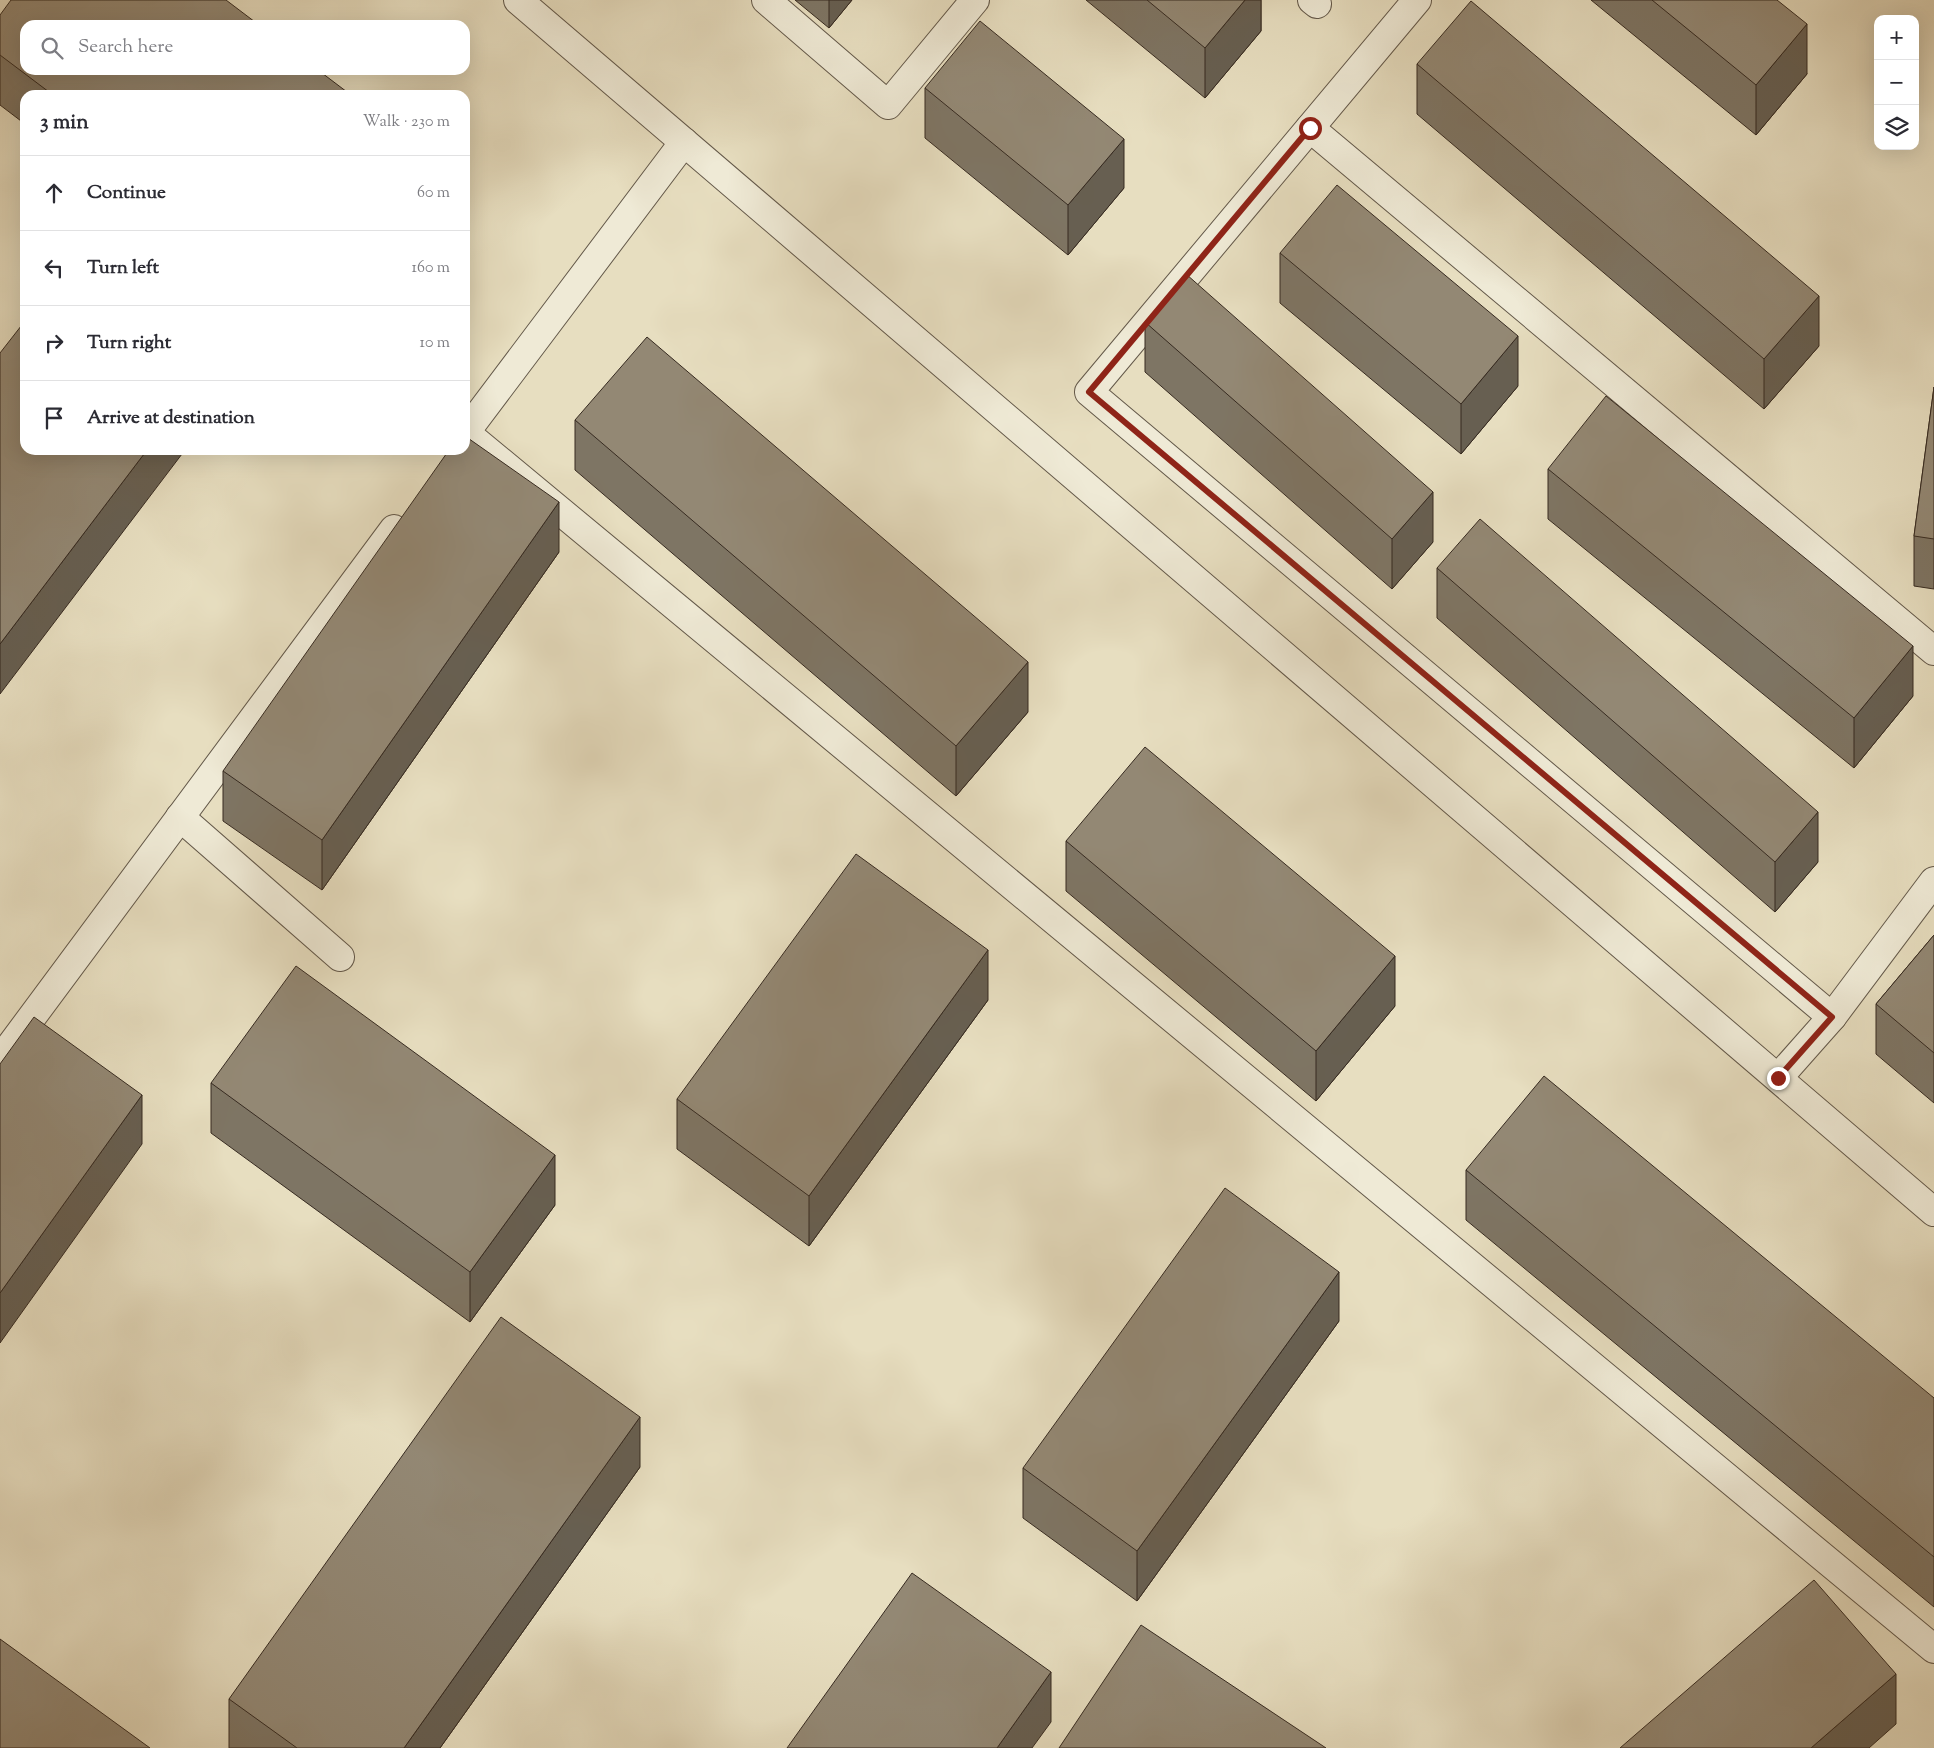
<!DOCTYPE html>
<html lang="en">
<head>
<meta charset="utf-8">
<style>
  :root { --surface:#fff; --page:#f7f7f7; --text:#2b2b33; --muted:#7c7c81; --line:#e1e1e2 }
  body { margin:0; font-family:"Sorts Mill Goudy",serif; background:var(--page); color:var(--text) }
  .controls { position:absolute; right:15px; top:15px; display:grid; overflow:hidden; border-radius:10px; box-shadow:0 5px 20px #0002 }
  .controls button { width:45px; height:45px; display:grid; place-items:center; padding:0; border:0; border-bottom:1px solid var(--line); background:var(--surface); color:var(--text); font:25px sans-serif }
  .stop { position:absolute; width:15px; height:15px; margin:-11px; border:4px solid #8f2418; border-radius:50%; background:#fff }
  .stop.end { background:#8f2418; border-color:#fff; box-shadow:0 1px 5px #0008 }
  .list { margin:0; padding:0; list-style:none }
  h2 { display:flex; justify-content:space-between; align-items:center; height:65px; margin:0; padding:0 20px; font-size:21px }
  h2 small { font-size:16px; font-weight:400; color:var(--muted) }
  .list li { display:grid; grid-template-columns:32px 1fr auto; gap:15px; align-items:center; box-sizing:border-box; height:75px; padding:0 20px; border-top:1px solid var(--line) }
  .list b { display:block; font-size:19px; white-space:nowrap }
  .list em { font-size:16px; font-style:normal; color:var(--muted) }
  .icon { flex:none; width:28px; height:28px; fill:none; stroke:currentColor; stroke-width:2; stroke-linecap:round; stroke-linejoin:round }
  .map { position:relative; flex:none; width:1934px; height:1748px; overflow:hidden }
  .search { position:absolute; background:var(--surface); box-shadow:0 5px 20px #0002; left:20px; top:20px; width:450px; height:55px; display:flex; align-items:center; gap:12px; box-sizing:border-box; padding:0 18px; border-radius:15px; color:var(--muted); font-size:19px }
  .panel { position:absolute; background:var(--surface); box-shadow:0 5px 20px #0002; left:20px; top:90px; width:450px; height:365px; border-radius:15px }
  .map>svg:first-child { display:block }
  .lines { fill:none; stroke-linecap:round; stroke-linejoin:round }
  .minor-casing { stroke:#635849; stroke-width:30 }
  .minor { stroke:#efead6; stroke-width:28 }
  .wall { fill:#7e7564; stroke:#372b21 }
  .shaded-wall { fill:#675f51; stroke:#372b21 }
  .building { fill:#938874; stroke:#372b21 }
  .route { stroke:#8f2418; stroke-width:6 }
</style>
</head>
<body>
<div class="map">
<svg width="1934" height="1748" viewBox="0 0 1934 1748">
  <rect width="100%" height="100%" fill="#e7dec0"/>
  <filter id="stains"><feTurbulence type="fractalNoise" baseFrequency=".004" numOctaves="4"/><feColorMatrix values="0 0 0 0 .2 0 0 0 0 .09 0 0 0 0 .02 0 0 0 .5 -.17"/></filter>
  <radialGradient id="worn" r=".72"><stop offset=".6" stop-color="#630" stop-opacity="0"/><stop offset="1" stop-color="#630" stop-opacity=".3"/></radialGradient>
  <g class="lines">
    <defs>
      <g id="minor">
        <polyline points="518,0 1934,1212"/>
        <polyline points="766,0 888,105 975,0"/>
        <polyline points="1312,0 1317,4"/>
        <polyline points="1417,0 1089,392 1832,1017"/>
        <polyline points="1310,128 1934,651"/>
        <polyline points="465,433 684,142"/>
        <polyline points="466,433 1934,1649"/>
        <polyline points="180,817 340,957"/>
        <polyline points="0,1060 394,529"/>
        <polyline points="1778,1078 1832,1017 1934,881"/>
      </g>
    </defs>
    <use href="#minor" class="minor-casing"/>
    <use href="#minor" class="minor"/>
  </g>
  <g class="wall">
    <polygon points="795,0 852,0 829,28"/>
    <polygon points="1086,0 1261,0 1261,31 1205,98"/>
    <polygon points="1591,0 1777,0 1807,74 1756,135"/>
    <polygon points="0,15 351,95 25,95 25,124 0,105"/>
    <polygon points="1417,64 1819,346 1764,409 1417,114"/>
    <polygon points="925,88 1124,188 1068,255 925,138"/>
    <polygon points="1280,253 1518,386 1461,454 1280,303"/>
    <polygon points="1145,322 1433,542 1392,589 1145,372"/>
    <polygon points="1934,387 1934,589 1914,586 1914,536"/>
    <polygon points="575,420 1028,712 956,796 575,470"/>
    <polygon points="1548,469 1913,696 1854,768 1548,519"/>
    <polygon points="559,552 322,890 223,821 223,771"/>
    <polygon points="1437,568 1818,862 1775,912 1437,618"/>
    <polygon points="1066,841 1395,1006 1316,1101 1066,891"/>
    <polygon points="1934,935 1934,1103 1876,1054 1876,1004"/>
    <polygon points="988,1000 809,1246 677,1149 677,1099"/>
    <polygon points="211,1083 555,1205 470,1322 211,1133"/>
    <polygon points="1466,1170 1934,1398 1934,1607 1466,1220"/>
    <polygon points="1339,1321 1137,1601 1023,1518 1023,1468"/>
    <polygon points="640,1467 440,1748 229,1748 229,1699"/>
  </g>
  <g class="shaded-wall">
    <polygon points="829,0 852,0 829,28"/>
    <polygon points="1245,0 1261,0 1261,31 1205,98 1205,48"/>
    <polygon points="1807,24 1807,74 1756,135 1756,85"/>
    <polygon points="1124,139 1124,188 1068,255 1068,205"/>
    <polygon points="1819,296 1819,346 1764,409 1764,359"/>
    <polygon points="1518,336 1518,386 1461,454 1461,404"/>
    <polygon points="147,450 185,450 0,694 0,644"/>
    <polygon points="1433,492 1433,542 1392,589 1392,539"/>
    <polygon points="559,502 559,552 322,890 322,840"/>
    <polygon points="1913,646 1913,696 1854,768 1854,718"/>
    <polygon points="1028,662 1028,712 956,796 956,746"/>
    <polygon points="1818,812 1818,862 1775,912 1775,862"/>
    <polygon points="988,950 988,1000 809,1246 809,1196"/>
    <polygon points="1395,956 1395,1006 1316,1101 1316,1051"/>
    <polygon points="142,1095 142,1144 0,1343 0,1293"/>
    <polygon points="555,1155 555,1205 470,1322 470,1272"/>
    <polygon points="1339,1272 1339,1321 1137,1601 1137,1551"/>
    <polygon points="640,1417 640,1467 440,1748 404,1748"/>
    <polygon points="1051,1672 1051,1722 1032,1748 997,1748"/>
    <polygon points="1896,1674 1896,1724 1869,1748 1811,1748"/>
  </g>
  <g class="building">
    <polygon points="11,0 226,0 259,25 25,25 25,70 318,70 351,95 53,95 0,55 0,15"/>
    <polygon points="1147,0 1245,0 1205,48"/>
    <polygon points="1652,0 1777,0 1807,24 1756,85"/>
    <polygon points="1471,1 1819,296 1764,359 1417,64"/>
    <polygon points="980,21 1124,139 1068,205 925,88"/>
    <polygon points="1337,185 1518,336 1461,404 1280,253"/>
    <polygon points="1186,274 1433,492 1392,539 1145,322"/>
    <polygon points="25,321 25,450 147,450 0,644 0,353"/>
    <polygon points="647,337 1028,662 956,746 575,420"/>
    <polygon points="1934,387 1934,539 1914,536"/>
    <polygon points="1606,396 1913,646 1854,718 1548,469"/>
    <polygon points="465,436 559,502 322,840 223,771 449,450 465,450"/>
    <polygon points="1480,519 1818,812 1775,862 1437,568"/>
    <polygon points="1145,747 1395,956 1316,1051 1066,841"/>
    <polygon points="856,854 988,950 809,1196 677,1099"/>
    <polygon points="1934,935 1934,1053 1876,1004"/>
    <polygon points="296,966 555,1155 470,1272 211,1083"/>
    <polygon points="34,1017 142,1095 0,1293 0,1064"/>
    <polygon points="1544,1076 1934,1398 1934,1557 1466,1170"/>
    <polygon points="1225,1188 1339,1272 1137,1551 1023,1468"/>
    <polygon points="501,1317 640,1417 404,1748 297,1748 229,1699"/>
    <polygon points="912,1573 1051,1672 997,1748 787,1748"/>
    <polygon points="1814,1580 1896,1674 1811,1748 1620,1748"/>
    <polygon points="1141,1625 1326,1748 1059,1748"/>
    <polygon points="0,1639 150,1748 0,1748"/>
  </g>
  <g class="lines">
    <polyline class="route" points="1310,128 1089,392 1832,1017 1778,1078"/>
  </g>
  <rect width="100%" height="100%" filter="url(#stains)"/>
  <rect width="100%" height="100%" fill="url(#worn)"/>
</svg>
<div class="controls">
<button>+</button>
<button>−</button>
<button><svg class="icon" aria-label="layers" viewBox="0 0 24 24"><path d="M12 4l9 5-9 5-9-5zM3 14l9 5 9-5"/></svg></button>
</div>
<div class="stop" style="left:1310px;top:128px"></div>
<div class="stop end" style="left:1778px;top:1078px"></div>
<div class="search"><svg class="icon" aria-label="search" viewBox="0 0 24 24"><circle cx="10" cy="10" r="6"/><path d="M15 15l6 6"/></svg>Search here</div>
<section class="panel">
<h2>3 min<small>Walk · 230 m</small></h2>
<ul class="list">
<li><svg class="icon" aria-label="ahead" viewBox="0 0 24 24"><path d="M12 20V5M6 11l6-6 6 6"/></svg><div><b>Continue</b></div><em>60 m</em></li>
<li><svg class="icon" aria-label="left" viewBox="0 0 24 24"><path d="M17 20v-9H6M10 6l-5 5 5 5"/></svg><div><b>Turn left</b></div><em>160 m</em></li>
<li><svg class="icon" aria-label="right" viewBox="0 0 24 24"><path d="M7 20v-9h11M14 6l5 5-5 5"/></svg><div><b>Turn right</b></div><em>10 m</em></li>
<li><svg class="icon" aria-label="arrive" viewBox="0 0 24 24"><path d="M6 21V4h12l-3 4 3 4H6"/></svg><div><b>Arrive at destination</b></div></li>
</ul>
</section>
</div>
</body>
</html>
